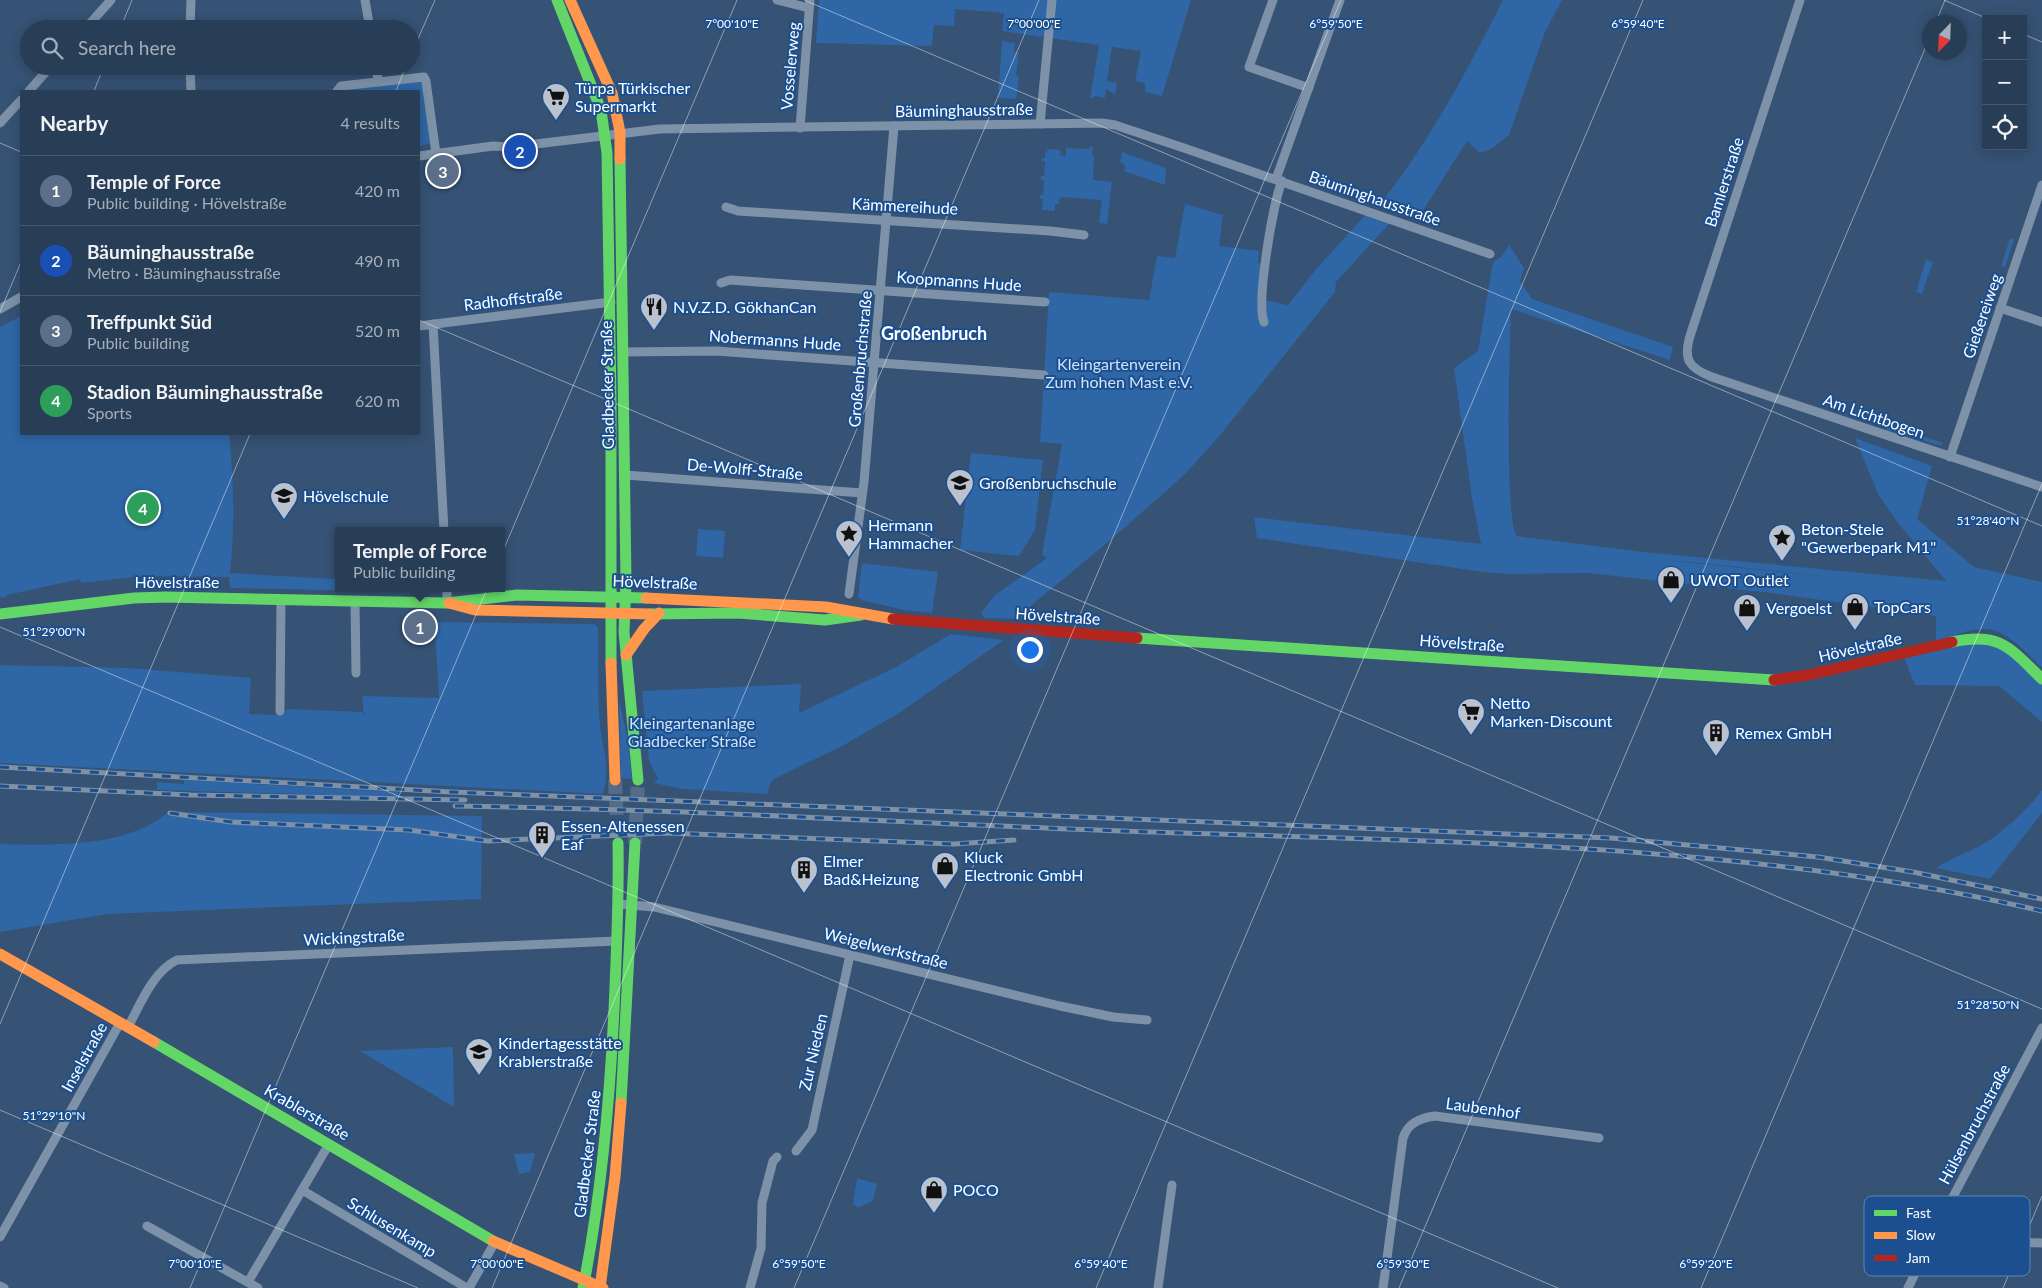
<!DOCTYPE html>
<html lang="en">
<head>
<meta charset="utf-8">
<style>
  :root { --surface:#283e57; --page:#344961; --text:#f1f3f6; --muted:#a5aeba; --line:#44576d; --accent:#b9c2ce }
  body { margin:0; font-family:Lato,sans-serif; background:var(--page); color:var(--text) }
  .controls { position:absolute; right:15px; top:15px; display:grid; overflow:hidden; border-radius:0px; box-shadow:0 2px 12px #0003 }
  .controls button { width:45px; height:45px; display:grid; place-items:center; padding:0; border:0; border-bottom:1px solid var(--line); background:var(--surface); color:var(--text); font:25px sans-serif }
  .compass { position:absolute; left:1922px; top:15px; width:45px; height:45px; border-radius:50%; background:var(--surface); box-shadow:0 2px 12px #0003; rotate:203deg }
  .you { position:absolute; left:1029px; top:649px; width:18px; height:18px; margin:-12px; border:4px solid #fff; border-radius:50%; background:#1a73e8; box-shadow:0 0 0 8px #1a73e833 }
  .badge { display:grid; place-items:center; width:32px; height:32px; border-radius:50%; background:var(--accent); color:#fff; font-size:16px; font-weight:700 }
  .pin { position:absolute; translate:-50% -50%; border:2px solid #fff; box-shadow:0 1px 5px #0006 }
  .popup { position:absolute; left:335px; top:527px; width:170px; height:65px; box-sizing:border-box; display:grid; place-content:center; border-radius:0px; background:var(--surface); filter:drop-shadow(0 1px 4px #0005); font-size:16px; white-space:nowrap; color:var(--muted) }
  .popup b { font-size:19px; color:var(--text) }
  .popup::after { content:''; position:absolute; left:50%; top:100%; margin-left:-10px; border:10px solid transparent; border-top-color:var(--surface) }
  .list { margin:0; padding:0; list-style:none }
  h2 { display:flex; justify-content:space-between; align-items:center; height:65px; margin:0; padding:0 20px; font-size:21px }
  h2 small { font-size:16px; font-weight:400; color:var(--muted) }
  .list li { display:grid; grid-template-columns:32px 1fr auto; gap:15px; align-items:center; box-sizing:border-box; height:70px; padding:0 20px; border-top:1px solid var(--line) }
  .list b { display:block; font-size:19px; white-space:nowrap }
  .list p { margin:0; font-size:16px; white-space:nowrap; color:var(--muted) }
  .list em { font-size:16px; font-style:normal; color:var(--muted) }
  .icon { flex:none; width:28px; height:28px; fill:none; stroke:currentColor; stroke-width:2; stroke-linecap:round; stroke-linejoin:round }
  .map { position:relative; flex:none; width:2042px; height:1288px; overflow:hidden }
  .search { position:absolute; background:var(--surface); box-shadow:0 2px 12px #0003; left:20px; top:20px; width:400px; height:55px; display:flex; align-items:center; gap:12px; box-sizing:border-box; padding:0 18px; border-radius:28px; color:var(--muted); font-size:19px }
  .panel { position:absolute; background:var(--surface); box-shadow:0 2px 12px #0003; left:20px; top:90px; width:400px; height:345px; border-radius:0px }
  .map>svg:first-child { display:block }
  .green { fill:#2f66a5; fill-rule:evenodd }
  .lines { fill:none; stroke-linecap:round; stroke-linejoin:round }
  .primary-tunnel { stroke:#546c89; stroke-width:14; stroke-dasharray:14 7; stroke-linecap:butt }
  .street { stroke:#7d92a8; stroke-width:9 }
  .fast { stroke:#63d668; stroke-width:11 }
  .slow { stroke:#ff974d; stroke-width:11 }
  .jam { stroke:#b3261e; stroke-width:11 }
  .rail-casing { stroke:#7e92a7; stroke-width:5 }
  .rail { stroke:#1b4f8f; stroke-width:3; stroke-dasharray:9; stroke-linecap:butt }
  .ticks { fill:none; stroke:#fff; stroke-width:1; stroke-opacity:0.45 }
  .labels { text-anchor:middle; stroke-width:4; stroke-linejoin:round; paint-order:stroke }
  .street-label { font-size:16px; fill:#fff; stroke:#1b4f8f }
  .poi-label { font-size:16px; fill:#fff; stroke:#1b4f8f; text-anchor:start }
  .park-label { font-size:16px; fill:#cfe3fa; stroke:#1b4f8f }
  .neighbourhood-label { font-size:18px; font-weight:bold; fill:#fff; stroke:#1b4f8f }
  .key { fill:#1b4f8f; stroke:#5f84b1; stroke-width:1 }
  .key-label { font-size:14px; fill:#fff }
  .ticks-label { font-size:12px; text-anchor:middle; fill:#fff; stroke:#1b4f8f; stroke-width:4; stroke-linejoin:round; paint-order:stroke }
</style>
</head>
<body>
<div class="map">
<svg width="2042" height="1288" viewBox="0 0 2042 1288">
  <rect width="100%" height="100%" fill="#365274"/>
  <g class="green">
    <polygon points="819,0 1191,0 1162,96 1145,92 1145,83 1135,81 1141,51 1112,47 1107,81 1117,83 1115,94 1106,89 1105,98 1094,96 1094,98 1090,98 1099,45 1002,31 1004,13 955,9 954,26 934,25 932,46 816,43"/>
    <path d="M1503,0h59l-17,32 -36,103 -18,14 -11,4 -13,-12 -48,76 -36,-17c49,-62 84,-130 120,-200z"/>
    <polygon points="1002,41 1015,43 1014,52 1019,53 1016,76 1019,77 1016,99 998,98"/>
    <polygon points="419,80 423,83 430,144 419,146 419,91 342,91 344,89"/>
    <polygon points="1090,146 1093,147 1092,155 1094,156 1093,180 1112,182 1107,224 1099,223 1102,200 1060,197 1059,204 1055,204 1055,211 1042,210 1043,199 1040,199 1040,195 1043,195 1044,180 1041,180 1041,176 1044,176 1045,161 1042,161 1042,158 1045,158 1045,153 1049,149 1061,150 1060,155 1066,156 1066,148 1089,149"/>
    <polygon points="1122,152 1166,168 1165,185 1124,171 1125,165 1120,162"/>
    <polygon points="1185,204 1223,215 1219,246 1259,251 1258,263 1264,264 1259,299 1288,305 1317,268 1367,213 1390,223 1336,282 1335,292 1217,439 1184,475 1113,538 1033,604 1020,619 984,618 981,613 995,595 1047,558 1042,554 1062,444 1040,442 1049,292 1149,300 1157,256 1175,258"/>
    <polygon points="2010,238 2014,240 2005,267 2001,266"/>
    <path d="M1509,245l15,23 -4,13 12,18 141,48 -3,13 -159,-51c-1,31 -7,211 6,227l126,16 303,29 -48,-58 -20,-29 -23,-56 77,28 -15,53 57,48 68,15v86c-40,-41 -52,-51 -106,-24v-28l-165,-23 -183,-20 -83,1 -29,-3 -219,-33 -3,-21 227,27 -9,-46 -18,-130 24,-17 15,-89 9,-6zM1674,561l17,1 158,17z"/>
    <polygon points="1926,259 1933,262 1922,294 1916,292"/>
    <path d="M21,316v118h208c5,47 6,93 1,139l104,6 5,-3v12h36v3l-145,-3 -1,-11 -87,-1 -61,7 -1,-4 -73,16v2l-7,1v-271z"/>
    <polygon points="1887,424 1943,443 1942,446 1887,430"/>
    <polygon points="971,453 1043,460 1035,530 1019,556 960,550"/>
    <polygon points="698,529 725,531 723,558 696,556"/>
    <polygon points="862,563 938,572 932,613 904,610 861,600 858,596"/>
    <path d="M428,622l166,2 4,4c1,33 -1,65 2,97 3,28 11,40 3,69l-603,-31v-98l129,3 122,10 -2,36 34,1 4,-6 75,3 2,3 -2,-19 77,2 -4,-65z"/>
    <polygon points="951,634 1004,640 899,713 844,745 772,780 767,794 682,789 654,783 658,779 649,761 642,691 801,684 799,713 896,667"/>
    <polygon points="1977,638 2000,643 2042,682 2042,722 1999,686 1915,685 1903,655"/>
    <polygon points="619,700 628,739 632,779 621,778"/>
    <polygon points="184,780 398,792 398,797 157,790 157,782 184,784"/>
    <path d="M2042,790v23l-52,66 -54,-11c14,-9 27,-14 42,-21 18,-8 53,-40 64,-57z"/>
    <path d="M168,812l314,4 -1,83 -374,15 -107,18v-88c50,1 129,4 168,-32z"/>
    <polygon points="453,1047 454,1107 360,1051"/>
    <polygon points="535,1153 530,1172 519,1174 514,1154"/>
    <polygon points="857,1178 877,1184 873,1201 858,1208 853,1204"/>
  </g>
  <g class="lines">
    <g class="primary-tunnel">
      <polyline points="615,780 618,843"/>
      <polyline points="635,843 638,780"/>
    </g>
    <g class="street">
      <polyline points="365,0 370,29"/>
      <polyline points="777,0 809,8"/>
      <polyline points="1273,0 1249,67 1309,88"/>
      <path d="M1800,0l-110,336c-7,24 -1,32 22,41l330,110"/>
      <polyline points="85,29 111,0"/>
      <polyline points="190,29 191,0"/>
      <polyline points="190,66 191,91"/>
      <polyline points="376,66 378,81"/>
      <polyline points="29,91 51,66"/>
      <polyline points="337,91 341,86 424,77 426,81 436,154"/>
      <polyline points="0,123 21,100"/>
      <polyline points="1040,124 1052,0"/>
      <polyline points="800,128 810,0"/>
      <polyline points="419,156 493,146 511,147 660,129 1102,123 1115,125 1181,147 1490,254"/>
      <polyline points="1276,179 1340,0"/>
      <polyline points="726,207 738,211 1050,231 1084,235"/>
      <polyline points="721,283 730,280 1045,302"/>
      <polyline points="2000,308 2042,322"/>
      <polyline points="0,309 21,297"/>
      <path d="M1264,322c-8,-20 9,-119 18,-141"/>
      <polyline points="433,324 444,531"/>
      <polyline points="419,326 611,302"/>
      <polyline points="623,352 716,351 1044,375"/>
      <polyline points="1950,457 2042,185"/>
      <polyline points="625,475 862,493"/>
      <polyline points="849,594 864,482 894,126"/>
      <polyline points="355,601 356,673"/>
      <polyline points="447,603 447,588"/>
      <polyline points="280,711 281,600"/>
      <polyline points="619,904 654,907 1060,1006 1113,1017 1147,1020"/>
      <path d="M128,1027c12,-22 25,-56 49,-67l440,-19"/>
      <polyline points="796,1151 812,1130 850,955"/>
      <polyline points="302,1190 467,1288"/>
      <polyline points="1941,1219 1996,1242 2042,1243"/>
      <polyline points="147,1226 258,1288"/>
      <polyline points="0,1237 120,1023"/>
      <polyline points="248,1282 329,1144"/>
      <polyline points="0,1286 4,1288"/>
      <polyline points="469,1288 495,1242"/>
      <polyline points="750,1288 761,1248 762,1203 773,1161 777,1157"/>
      <polyline points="1158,1288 1172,1185"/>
      <path d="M1383,1288l20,-150c5,-15 17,-20 32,-22l164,22"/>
      <polyline points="1908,1288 1945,1212 2042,1028"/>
    </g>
    <g class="fast">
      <polyline points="557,0 601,110 607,153 611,401 611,663"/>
      <polyline points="620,159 626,582 624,632 638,780"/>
      <polyline points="0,614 134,598 166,597 447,603 517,595 646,598"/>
      <polyline points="650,614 738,613 825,620 861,615"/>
      <polyline points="1137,638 1774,680"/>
      <path d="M1952,642c48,-10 57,5 90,37"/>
      <polyline points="154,1042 493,1241"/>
      <polyline points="621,1103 635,843"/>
      <path d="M583,1288c20,-100 28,-200 32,-301 2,-48 4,-96 3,-144"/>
    </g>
    <g class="slow">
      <polyline points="570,0 612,93 620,132 620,159"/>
      <polyline points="646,598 826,607 893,619"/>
      <polyline points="449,603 475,610 650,614"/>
      <polyline points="626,655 644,629 659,613"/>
      <polyline points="611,663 615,780"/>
      <polyline points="0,954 154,1042"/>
      <polyline points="493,1241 603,1288"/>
      <polyline points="600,1288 615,1177 621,1103"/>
    </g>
    <g class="jam">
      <polyline points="893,619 1137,638"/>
      <polyline points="1774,680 1808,675 1952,642"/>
    </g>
    <defs>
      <g id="rail">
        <polyline points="0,767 451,792 1611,838 1818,857 1913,872 2042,899"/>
        <polyline points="0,786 191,795 465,800"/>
        <path d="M455,806c232,3 464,18 696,26 297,10 600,11 891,79"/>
        <polyline points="170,813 231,822 409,830 488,841 668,833 954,844 1014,840"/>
      </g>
    </defs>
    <use href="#rail" class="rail-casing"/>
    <use href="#rail" class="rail"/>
  </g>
  <path class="ticks" d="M804,0l1238,526M1944,0l44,19M1936,22l9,-22M120,29l12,-29M2023,34l19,8M411,55l24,-55M94,91l10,-25M396,91l10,-25M0,143l21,9M0,312l21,-50M419,320l1623,689M0,627l1558,661M0,1024l250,-590M0,1110l418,178M190,1288l547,-1288M492,1288l547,-1288M794,1288l547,-1288M1096,1288l547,-1288M1399,1288l531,-1251M1701,1288l341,-804M2003,1288l39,-92"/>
  <defs>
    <symbol id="supermarket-pin" viewBox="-11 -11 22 30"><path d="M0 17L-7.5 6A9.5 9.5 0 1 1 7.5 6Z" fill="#b9c2ce" stroke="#1b4f8f"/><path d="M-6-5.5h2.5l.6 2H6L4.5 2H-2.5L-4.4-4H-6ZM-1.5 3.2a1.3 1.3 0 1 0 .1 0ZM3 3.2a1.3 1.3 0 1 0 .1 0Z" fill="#111"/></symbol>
    <symbol id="restaurant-pin" viewBox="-11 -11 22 30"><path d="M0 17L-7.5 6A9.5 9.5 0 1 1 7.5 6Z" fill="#b9c2ce" stroke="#1b4f8f"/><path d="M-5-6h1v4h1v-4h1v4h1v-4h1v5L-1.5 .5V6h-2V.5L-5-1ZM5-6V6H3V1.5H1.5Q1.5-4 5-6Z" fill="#111"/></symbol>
    <symbol id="school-pin" viewBox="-11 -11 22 30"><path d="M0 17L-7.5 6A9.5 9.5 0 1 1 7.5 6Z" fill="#b9c2ce" stroke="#1b4f8f"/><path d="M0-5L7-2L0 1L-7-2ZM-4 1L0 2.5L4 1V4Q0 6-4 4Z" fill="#111"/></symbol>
    <symbol id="sight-pin" viewBox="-11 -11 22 30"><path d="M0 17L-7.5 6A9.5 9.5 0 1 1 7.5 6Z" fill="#b9c2ce" stroke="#1b4f8f"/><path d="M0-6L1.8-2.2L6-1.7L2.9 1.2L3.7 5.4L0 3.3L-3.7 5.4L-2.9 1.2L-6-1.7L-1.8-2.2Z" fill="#111"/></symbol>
    <symbol id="shop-pin" viewBox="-11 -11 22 30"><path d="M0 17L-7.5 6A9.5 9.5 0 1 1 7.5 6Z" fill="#b9c2ce" stroke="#1b4f8f"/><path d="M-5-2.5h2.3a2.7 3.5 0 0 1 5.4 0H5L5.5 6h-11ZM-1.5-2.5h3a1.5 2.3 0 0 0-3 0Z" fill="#111"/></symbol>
    <symbol id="building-pin" viewBox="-11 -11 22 30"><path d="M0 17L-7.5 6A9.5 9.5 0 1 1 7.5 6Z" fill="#b9c2ce" stroke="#1b4f8f"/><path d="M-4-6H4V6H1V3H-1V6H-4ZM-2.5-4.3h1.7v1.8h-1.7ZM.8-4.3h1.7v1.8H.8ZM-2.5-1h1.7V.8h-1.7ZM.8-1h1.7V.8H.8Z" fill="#111"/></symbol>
  </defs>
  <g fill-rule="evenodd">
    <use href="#supermarket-pin" x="540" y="81" width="32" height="43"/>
    <use href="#restaurant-pin" x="638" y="291" width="32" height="43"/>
    <use href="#school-pin" x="944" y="467" width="32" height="43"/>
    <use href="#school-pin" x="268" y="480" width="32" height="43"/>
    <use href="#sight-pin" x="833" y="518" width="32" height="43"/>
    <use href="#sight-pin" x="1766" y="522" width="32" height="43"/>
    <use href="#shop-pin" x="1655" y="564" width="32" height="43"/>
    <use href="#shop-pin" x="1839" y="591" width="32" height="43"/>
    <use href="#shop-pin" x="1731" y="592" width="32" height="43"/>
    <use href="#supermarket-pin" x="1455" y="696" width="32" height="43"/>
    <use href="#building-pin" x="1700" y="717" width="32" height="43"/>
    <use href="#building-pin" x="526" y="819" width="32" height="43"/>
    <use href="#shop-pin" x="929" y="850" width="32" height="43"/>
    <use href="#building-pin" x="788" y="854" width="32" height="43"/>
    <use href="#school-pin" x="463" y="1036" width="32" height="43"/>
    <use href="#shop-pin" x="918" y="1174" width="32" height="43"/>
  </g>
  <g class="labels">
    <g class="street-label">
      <text transform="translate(790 66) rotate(-85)" y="6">Vosselerweg</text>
      <text transform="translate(964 110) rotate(-1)" y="6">Bäuminghausstraße</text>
      <text transform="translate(1724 182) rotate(-72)" y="6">Bamlerstraße</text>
      <text transform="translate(1375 198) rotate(19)" y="6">Bäuminghausstraße</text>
      <text transform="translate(905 206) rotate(3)" y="6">Kämmereihude</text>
      <text transform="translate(959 281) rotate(4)" y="6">Koopmanns Hude</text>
      <text transform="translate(513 299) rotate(-7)" y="6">Radhoffstraße</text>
      <text transform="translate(1982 316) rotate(-71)" y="6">Gießereiweg</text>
      <text transform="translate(775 340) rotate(4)" y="6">Nobermanns Hude</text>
      <text transform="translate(860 359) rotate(-85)" y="6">Großenbruchstraße</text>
      <text transform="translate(607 385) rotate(-91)" y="6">Gladbecker Straße</text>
      <text transform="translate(1874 416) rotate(19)" y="6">Am Lichtbogen</text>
      <text transform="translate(745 469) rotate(5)" y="6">De-Wolff-Straße</text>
      <text x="177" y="588">Hövelstraße</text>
      <text transform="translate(655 582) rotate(2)" y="6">Hövelstraße</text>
      <text transform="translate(1058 616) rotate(4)" y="6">Hövelstraße</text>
      <text transform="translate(1462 643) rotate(4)" y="6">Hövelstraße</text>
      <text transform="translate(1860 647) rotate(-13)" y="6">Hövelstraße</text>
      <text transform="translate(354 937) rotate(-3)" y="6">Wickingstraße</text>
      <text transform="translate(886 948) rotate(14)" y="6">Weigelwerkstraße</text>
      <text transform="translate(813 1052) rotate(-77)" y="6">Zur Nieden</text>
      <text transform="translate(84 1057) rotate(-61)" y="6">Inselstraße</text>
      <text transform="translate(1483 1108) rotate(8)" y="6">Laubenhof</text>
      <text transform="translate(307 1112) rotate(30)" y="6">Krablerstraße</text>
      <text transform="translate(1974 1124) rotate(-62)" y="6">Hülsenbruchstraße</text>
      <text transform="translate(587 1154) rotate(-83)" y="6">Gladbecker Straße</text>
      <text transform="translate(392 1227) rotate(31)" y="6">Schlusenkamp</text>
    </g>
    <g class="poi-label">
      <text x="575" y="94">Türpa Türkischer<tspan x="575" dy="18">Supermarkt</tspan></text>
      <text x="673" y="313">N.V.Z.D. GökhanCan</text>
      <text x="979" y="489">Großenbruchschule</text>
      <text x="303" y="502">Hövelschule</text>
      <text x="868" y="531">Hermann<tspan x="868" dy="18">Hammacher</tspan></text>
      <text x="1801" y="535">Beton-Stele<tspan x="1801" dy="18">"Gewerbepark M1"</tspan></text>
      <text x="1690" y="586">UWOT Outlet</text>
      <text x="1874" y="613">TopCars</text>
      <text x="1766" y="614">Vergoelst</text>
      <text x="1490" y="709">Netto<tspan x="1490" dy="18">Marken-Discount</tspan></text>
      <text x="1735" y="739">Remex GmbH</text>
      <text x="561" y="832">Essen-Altenessen<tspan x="561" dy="18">Eaf</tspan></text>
      <text x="964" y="863">Kluck<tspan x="964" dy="18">Electronic GmbH</tspan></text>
      <text x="823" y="867">Elmer<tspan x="823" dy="18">Bad&amp;Heizung</tspan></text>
      <text x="498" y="1049">Kindertagesstätte<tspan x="498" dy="18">Krablerstraße</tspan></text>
      <text x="953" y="1196">POCO</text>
    </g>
    <g class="park-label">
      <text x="1119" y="370">Kleingartenverein<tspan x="1119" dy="18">Zum hohen Mast e.V.</tspan></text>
      <text x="692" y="729">Kleingartenanlage<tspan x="692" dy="18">Gladbecker Straße</tspan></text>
    </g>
    <g class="neighbourhood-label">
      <text x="934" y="340">Großenbruch</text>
    </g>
  </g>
  <rect x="1864" y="1196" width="166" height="80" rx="8" class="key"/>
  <rect x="1874" y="1210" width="23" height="6" fill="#63d668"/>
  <rect x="1874" y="1232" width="23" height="7" fill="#ff974d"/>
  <rect x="1874" y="1255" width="23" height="6" fill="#b3261e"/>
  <g class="key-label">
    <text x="1906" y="1218">Fast</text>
    <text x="1906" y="1240">Slow</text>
    <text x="1906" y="1263">Jam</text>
  </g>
  <g class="ticks-label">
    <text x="732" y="28">7°00'10"E</text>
    <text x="1034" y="28">7°00'00"E</text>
    <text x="1336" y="28">6°59'50"E</text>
    <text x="1638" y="28">6°59'40"E</text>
    <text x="1988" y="525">51°28'40"N</text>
    <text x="54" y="636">51°29'00"N</text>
    <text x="1988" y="1009">51°28'50"N</text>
    <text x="54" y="1120">51°29'10"N</text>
    <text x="195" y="1268">7°00'10"E</text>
    <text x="497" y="1268">7°00'00"E</text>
    <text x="799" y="1268">6°59'50"E</text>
    <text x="1101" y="1268">6°59'40"E</text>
    <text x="1403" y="1268">6°59'30"E</text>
    <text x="1706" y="1268">6°59'20"E</text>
  </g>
</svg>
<div class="controls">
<button>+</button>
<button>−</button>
<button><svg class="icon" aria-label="locate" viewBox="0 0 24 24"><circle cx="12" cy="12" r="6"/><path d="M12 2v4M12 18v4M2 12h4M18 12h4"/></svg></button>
</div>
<svg class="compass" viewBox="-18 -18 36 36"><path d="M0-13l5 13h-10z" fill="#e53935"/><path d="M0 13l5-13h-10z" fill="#a5aeba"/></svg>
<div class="you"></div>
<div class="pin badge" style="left:420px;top:627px;background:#5c6f8a">1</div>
<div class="popup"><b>Temple of Force</b>Public building</div>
<div class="pin badge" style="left:520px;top:151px;background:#1a4fb4">2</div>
<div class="pin badge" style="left:443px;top:171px;background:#5c6f8a">3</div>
<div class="pin badge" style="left:143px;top:508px;background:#2e9e5b">4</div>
<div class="search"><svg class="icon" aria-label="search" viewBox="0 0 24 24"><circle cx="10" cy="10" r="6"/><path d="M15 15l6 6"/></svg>Search here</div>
<section class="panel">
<h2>Nearby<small>4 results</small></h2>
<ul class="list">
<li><span class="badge" style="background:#5c6f8a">1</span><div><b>Temple of Force</b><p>Public building · Hövelstraße</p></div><em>420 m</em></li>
<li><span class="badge" style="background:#1a4fb4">2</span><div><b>Bäuminghausstraße</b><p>Metro · Bäuminghausstraße</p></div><em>490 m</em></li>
<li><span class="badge" style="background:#5c6f8a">3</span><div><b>Treffpunkt Süd</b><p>Public building</p></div><em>520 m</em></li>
<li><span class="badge" style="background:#2e9e5b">4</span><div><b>Stadion Bäuminghausstraße</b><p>Sports</p></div><em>620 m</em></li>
</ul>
</section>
</div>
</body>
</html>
